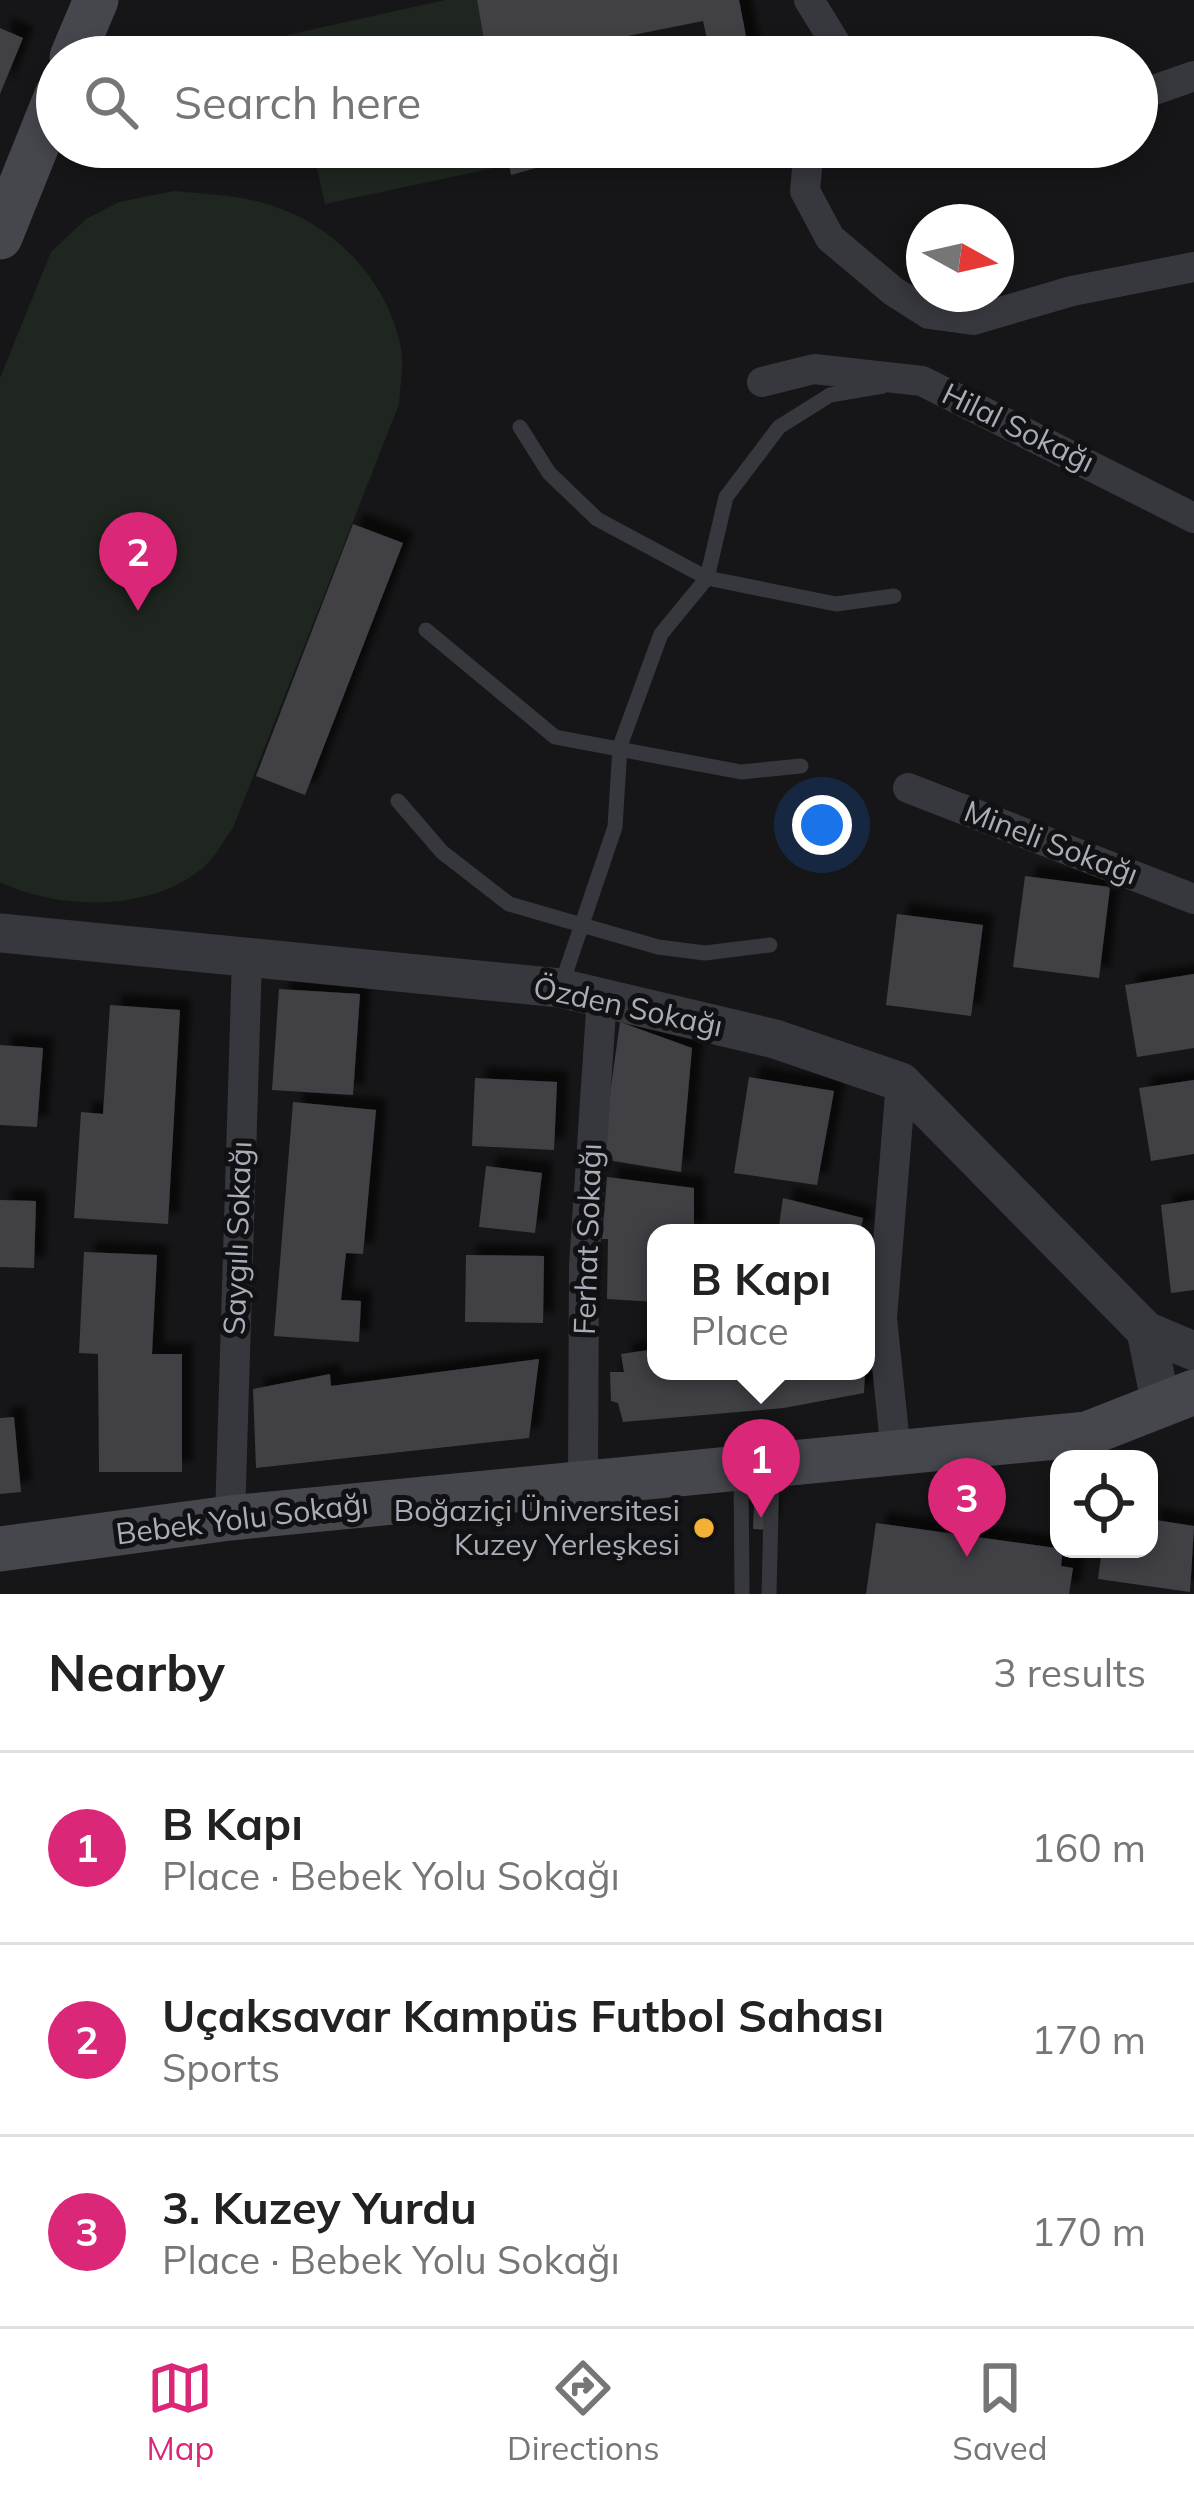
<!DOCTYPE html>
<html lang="en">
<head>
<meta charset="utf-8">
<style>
  :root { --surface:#fff; --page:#f2f2f2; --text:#222; --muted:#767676; --line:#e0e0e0; --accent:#db2777 }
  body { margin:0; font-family:Mulish,sans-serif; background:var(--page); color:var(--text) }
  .controls { position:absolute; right:36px; bottom:36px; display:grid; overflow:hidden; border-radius:24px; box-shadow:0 6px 18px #0003 }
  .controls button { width:108px; height:108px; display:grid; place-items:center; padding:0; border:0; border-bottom:3px solid var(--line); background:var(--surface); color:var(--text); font:60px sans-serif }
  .compass { position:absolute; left:906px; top:204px; width:108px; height:108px; border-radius:50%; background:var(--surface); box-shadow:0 6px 18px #0003; rotate:98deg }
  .you { position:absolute; left:822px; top:825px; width:42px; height:42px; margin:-30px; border:9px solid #fff; border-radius:50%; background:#1a73e8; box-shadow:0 0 0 18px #1a73e833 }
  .badge { display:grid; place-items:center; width:78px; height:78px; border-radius:50%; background:var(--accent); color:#fff; font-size:39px; font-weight:700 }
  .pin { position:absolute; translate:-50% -99px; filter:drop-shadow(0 3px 6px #0008) }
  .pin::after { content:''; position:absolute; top:63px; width:42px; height:36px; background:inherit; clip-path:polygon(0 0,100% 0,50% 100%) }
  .popup { position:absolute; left:647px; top:1224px; width:228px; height:156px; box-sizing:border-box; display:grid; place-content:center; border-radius:24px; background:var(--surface); filter:drop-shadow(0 3px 9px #0005); font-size:39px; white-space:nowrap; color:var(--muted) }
  .popup b { font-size:45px; color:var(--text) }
  .popup::after { content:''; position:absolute; left:50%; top:100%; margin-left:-24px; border:24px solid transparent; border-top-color:var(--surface) }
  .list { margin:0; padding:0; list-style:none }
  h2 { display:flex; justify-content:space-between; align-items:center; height:156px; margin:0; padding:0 48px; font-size:51px }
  h2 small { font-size:39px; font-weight:400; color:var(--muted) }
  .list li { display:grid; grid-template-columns:78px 1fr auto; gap:36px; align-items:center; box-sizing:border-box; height:192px; padding:0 48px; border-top:3px solid var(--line) }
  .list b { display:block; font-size:45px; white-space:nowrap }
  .list p { margin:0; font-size:39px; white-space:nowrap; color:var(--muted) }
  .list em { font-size:39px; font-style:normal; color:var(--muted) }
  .icon { flex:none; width:66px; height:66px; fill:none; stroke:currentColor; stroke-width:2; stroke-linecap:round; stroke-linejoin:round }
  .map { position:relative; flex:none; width:1194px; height:1594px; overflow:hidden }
  .search { position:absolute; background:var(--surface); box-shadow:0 6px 18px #0003; left:36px; right:36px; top:36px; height:132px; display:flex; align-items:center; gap:30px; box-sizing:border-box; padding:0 42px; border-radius:66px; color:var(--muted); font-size:45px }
  .sheet { height:732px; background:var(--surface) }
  nav { display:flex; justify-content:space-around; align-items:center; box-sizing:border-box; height:168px; border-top:3px solid var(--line); background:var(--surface); font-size:33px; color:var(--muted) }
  nav a { display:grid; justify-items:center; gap:6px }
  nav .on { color:var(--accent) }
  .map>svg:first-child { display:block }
  .green { fill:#1e261f }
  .building { fill:#404145; filter:url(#shadow) }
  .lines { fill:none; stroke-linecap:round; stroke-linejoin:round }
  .service { stroke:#37383d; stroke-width:15 }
  .minor { stroke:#37383d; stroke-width:30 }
  .tertiary { stroke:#37383d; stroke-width:39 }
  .secondary { stroke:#45474d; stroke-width:45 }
  .poi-dot { fill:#f2b134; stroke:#111113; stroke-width:4.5 }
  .labels { text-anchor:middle; stroke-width:10; stroke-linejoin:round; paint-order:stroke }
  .street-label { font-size:30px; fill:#a8adb8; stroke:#111113 }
  .poi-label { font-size:30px; fill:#a8adb8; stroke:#111113; text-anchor:end }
</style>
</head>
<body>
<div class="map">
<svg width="1194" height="1594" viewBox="0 0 1194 1594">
  <defs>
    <filter id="shadow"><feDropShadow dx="11" dy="-11" stdDeviation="3" flood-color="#0009"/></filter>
  </defs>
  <rect width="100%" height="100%" fill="#161618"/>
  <g class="green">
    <polygon points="445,0 477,0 487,57 292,57 287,35"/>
    <polygon points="312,147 505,147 508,165 325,204"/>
    <path d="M174,191c31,3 64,4 93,13 66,19 121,76 134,144 3,17 -1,38 -2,56l-166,424c-9,12 -17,28 -28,38 -51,46 -146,45 -205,16v-504l51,-126 35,-33 33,-17z"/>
  </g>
  <g class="building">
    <polygon points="477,0 739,0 750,57 702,57 710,53 703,21 588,44 590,57 487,57"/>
    <polygon points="0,28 23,38 0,94"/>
    <polygon points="505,147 608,147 608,148 511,175"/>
    <polygon points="353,524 403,543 305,795 256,776"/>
    <polygon points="1025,876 1110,887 1099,978 1013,967"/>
    <polygon points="897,914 983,925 971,1016 886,1005"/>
    <polygon points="1194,974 1194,1048 1137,1057 1125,985"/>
    <polygon points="279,989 360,994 353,1095 272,1090"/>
    <polygon points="110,1005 180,1010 168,1224 74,1218 81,1112 103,1114"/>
    <polygon points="620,1022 692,1048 681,1172 601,1159"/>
    <polygon points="0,1045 43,1048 37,1127 0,1125"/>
    <polygon points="749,1077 834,1091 817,1185 734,1173"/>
    <polygon points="475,1078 557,1082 554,1150 472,1146"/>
    <polygon points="1194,1080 1194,1154 1151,1161 1139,1088"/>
    <polygon points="293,1102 376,1110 363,1254 346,1253 341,1300 361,1301 359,1342 274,1336"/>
    <polygon points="486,1166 542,1173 535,1233 479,1227"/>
    <polygon points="607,1177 694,1188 694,1233 656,1233 656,1302 607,1299 608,1239 602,1239"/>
    <polygon points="783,1198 863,1218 860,1233 778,1233"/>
    <polygon points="0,1200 36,1201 34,1268 0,1267"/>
    <polygon points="1194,1200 1194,1290 1171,1293 1161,1205"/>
    <polygon points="84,1252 157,1255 152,1354 182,1354 182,1472 99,1472 98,1354 79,1353"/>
    <polygon points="466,1255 544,1256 543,1323 465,1322"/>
    <polygon points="656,1349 656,1371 865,1371 864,1393 784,1408 623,1422 618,1403 611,1401 610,1372 624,1372 621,1354"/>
    <polygon points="539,1359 529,1438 256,1468 253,1389 330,1374 331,1386"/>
    <polygon points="14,1417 21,1492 0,1494 0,1418"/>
    <polygon points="754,1505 769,1506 768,1530 753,1529"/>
    <polygon points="1149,1519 1194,1526 1190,1592 1098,1579 1102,1549 1149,1549"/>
    <polygon points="876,1523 1063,1549 1061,1566 1073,1568 1069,1594 866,1594"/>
  </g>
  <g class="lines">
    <g class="service">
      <polyline points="520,427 549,473 597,519 707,578 836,604 894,596"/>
      <polyline points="426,630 555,737 741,772 801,766"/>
      <polyline points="398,801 442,852 509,904 658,947 705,953 770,945"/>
      <polyline points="561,986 615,827 620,746 661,634 707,578 726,497 779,427 830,395 883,386"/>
      <polyline points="741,1470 742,1594"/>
      <polyline points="769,1594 772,1471"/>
    </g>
    <g class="minor">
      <polyline points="809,0 844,57"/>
      <polyline points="1137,96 1194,76"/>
      <polyline points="809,147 805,191 830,238 893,291 929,314 973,320 1072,291 1194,267"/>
      <polyline points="762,382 814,369 922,381 1194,518"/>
      <polyline points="908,788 1194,899"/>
      <polyline points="896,1453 882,1318 901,1082"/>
      <polyline points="583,1482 584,1266 602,996"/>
      <polyline points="230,1518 247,958"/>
    </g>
    <g class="tertiary">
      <polyline points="0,933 560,988 775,1039 901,1082 1146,1331 1194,1351"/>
      <polyline points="1146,1331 1161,1405"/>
    </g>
    <g class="secondary">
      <polyline points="72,57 96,0"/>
      <polyline points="0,237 57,95"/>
      <polyline points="0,1549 230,1518 1087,1434 1194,1392"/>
    </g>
  </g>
  <circle class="poi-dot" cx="704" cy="1528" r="12"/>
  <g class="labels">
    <g class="street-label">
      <text transform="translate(1018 428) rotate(26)" y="10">Hilal Sokağı</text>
      <text transform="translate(1051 843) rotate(21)" y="10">Mineli Sokağı</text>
      <text transform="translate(628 1007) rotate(12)" y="10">Özden Sokağı</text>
      <text transform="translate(238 1238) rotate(-88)" y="10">Saygılı Sokağı</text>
      <text transform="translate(588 1239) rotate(-88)" y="10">Ferhat Sokağı</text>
      <text transform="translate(242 1519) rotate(-7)" y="10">Bebek Yolu Sokağı</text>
    </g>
    <g class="poi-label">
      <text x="680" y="1521">Boğaziçi Üniversitesi<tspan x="680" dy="34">Kuzey Yerleşkesi</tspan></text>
    </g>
  </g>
</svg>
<div class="controls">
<button><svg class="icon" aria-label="locate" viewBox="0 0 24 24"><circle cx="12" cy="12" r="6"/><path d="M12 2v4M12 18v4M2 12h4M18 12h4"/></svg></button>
</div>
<svg class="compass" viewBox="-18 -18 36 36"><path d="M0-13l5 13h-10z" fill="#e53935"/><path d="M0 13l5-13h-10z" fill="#767676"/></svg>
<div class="you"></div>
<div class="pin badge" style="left:761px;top:1518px">1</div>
<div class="popup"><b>B Kapı</b>Place</div>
<div class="pin badge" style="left:138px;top:611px">2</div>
<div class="pin badge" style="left:967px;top:1557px">3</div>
<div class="search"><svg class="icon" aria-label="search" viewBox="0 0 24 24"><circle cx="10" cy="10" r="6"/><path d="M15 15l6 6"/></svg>Search here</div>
</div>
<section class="sheet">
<h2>Nearby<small>3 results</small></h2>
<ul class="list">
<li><span class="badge">1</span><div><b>B Kapı</b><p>Place · Bebek Yolu Sokağı</p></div><em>160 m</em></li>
<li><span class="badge">2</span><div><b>Uçaksavar Kampüs Futbol Sahası</b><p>Sports</p></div><em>170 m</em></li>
<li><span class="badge">3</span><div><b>3. Kuzey Yurdu</b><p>Place · Bebek Yolu Sokağı</p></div><em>170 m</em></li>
</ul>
</section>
<nav>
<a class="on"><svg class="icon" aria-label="map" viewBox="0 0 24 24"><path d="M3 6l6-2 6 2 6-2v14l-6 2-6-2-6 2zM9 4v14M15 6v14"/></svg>Map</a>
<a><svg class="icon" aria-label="directions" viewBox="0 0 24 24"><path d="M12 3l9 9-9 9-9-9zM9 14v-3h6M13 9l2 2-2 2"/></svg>Directions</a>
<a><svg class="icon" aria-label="saved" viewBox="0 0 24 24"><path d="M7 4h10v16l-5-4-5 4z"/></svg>Saved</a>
</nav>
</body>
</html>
